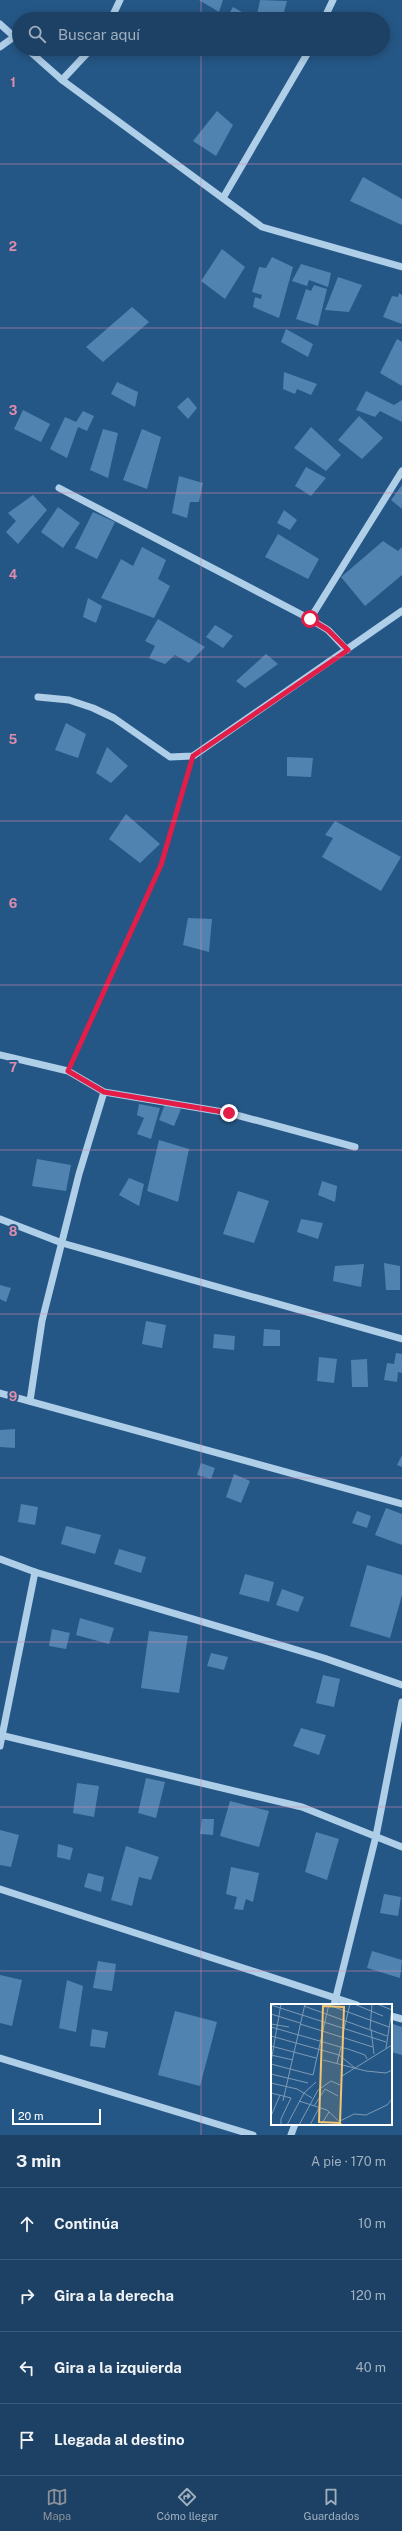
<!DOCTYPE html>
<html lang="es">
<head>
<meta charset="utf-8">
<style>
  :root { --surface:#1c4164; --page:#25486a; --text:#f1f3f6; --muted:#a0afbf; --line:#3a5a78; --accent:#8c9099 }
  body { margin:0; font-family:"Public Sans",sans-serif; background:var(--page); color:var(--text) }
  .scale { position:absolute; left:12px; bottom:10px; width:89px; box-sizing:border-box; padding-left:4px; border:2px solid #fff; border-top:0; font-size:11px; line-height:14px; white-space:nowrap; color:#fff; -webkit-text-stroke:3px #255786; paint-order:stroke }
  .stop { position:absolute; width:12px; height:12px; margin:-9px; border:3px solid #e11d48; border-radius:50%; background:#fff }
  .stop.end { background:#e11d48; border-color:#fff; box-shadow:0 1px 4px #0008 }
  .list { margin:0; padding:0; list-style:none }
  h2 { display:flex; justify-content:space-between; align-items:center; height:52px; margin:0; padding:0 16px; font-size:17px }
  h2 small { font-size:13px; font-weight:400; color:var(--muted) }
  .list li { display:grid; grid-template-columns:26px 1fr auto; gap:12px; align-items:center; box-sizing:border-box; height:72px; padding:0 16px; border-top:1px solid var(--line) }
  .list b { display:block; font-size:15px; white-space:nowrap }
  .list em { font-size:13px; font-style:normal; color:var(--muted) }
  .icon { flex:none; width:22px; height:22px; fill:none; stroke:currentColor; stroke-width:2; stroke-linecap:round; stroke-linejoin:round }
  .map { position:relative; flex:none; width:402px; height:2135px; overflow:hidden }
  .search { position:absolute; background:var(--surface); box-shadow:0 2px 10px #0003; left:12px; right:12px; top:12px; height:44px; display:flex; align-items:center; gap:10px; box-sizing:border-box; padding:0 14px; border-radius:22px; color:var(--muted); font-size:15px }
  .sheet { height:340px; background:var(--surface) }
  nav { display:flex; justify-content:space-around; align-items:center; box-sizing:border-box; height:56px; border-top:1px solid var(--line); background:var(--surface); font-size:11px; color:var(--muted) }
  nav a { display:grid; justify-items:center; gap:2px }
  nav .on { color:var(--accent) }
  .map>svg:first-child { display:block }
  .building { fill:#5183b0 }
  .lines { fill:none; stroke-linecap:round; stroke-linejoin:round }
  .path { stroke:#afcee8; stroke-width:2.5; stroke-dasharray:2 3; stroke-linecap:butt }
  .minor { stroke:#afcee8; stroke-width:7 }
  .route { stroke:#e11d48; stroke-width:5 }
  .grid { fill:none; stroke:#e08cad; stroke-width:1; stroke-opacity:0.55 }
  .inset-road { fill:none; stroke:#7c9ab6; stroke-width:1 }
  .view { fill:#f2c473; fill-opacity:0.15; stroke:#f2c473; stroke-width:2 }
  .inset-edge { fill:none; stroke:#fff; stroke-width:2 }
  .grid-label { font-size:13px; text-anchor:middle; font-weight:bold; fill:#e08cad; stroke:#255786; stroke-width:4; stroke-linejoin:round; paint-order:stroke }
</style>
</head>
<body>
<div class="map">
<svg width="402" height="2135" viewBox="0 0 402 2135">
  <rect width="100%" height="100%" fill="#255786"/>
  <g class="building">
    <polygon points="199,0 223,0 219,12"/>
    <polygon points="260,0 287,1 282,19 265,19 257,15"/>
    <polygon points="233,7 254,19 226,19"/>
    <polygon points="217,111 233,125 216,156 193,141"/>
    <polygon points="363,177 402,199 402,225 350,201"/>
    <polygon points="222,249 245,267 225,299 201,281"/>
    <polygon points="272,257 293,267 279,318 253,307 255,297 261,299 262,295 252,292 259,267 266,268"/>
    <polygon points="301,264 331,273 328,287 309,280 307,286 292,281"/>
    <polygon points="338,277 362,285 349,312 325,310"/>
    <polygon points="314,285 327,289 318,326 296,319 306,289 311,291"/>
    <polygon points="399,293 402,295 402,324 383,317 392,296 398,297"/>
    <polygon points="132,307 149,322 103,362 86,347"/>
    <polygon points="286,329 313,344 308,357 281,342"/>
    <polygon points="397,339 402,342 402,386 380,373"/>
    <polygon points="284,372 317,384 311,395 297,389 295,394 283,389"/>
    <polygon points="117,382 138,392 135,407 111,394"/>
    <polygon points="366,391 394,405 402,400 402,422 380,411 375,417 356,410"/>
    <polygon points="188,397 197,408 188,419 177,407"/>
    <polygon points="23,410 50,424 41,442 14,429"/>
    <polygon points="83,411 94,416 87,431 78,427 67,458 50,449 65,417 76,422"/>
    <polygon points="359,416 383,438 362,459 338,440"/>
    <polygon points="311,427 341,455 326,471 294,448"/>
    <polygon points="103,429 118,433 108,478 90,470"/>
    <polygon points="142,429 161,437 147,489 123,480"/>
    <polygon points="306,467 326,478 311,496 295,486"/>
    <polygon points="179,476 203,483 199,502 190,502 187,518 172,513"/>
    <polygon points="402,485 402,509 391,500"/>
    <polygon points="33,495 47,510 18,544 6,532 16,521 8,513"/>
    <polygon points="58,507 80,523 63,548 41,532"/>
    <polygon points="284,510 297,520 290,530 277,523"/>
    <polygon points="93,512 115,522 97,559 75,548"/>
    <polygon points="278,534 319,559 308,579 265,557"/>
    <polygon points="383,541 398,551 402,547 402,575 365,606 341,577"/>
    <polygon points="142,547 166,560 158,579 170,586 154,618 101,598 121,559 133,566"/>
    <polygon points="88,598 102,606 96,623 83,617"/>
    <polygon points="158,619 205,647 189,663 175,655 165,664 149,658 155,646 145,641"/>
    <polygon points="215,625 233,636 223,648 206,637"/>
    <polygon points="266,654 278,664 245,688 236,681"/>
    <polygon points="66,723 86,734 78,758 55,750"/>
    <polygon points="107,747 128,766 111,783 96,773"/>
    <polygon points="287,757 313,758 311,777 287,776"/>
    <polygon points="126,814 160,844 140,863 109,839"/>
    <polygon points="335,821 401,857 381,891 322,857 333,838 325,835"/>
    <polygon points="188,918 212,919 209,952 183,945"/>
    <polygon points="139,1104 160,1108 151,1139 137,1134 144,1118 137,1115"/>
    <polygon points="165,1104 181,1109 174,1126 159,1120"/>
    <polygon points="159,1140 189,1149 178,1202 147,1191"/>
    <polygon points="37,1159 71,1165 66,1191 32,1186"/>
    <polygon points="129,1178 144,1184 139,1206 119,1195"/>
    <polygon points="322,1181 337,1186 335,1202 318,1195"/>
    <polygon points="238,1191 269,1201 254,1243 223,1234"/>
    <polygon points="301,1219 323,1223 318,1239 297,1232"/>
    <polygon points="384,1263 400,1266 400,1290 386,1290"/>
    <polygon points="364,1264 361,1287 333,1281 335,1266"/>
    <polygon points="0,1285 11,1288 6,1302 0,1299"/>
    <polygon points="146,1321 166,1325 162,1348 142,1344"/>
    <polygon points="264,1329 280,1330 280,1346 263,1346"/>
    <polygon points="214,1334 235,1336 234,1350 213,1348"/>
    <polygon points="396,1353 402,1354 402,1373 398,1372 397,1382 384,1380 387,1363 394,1364"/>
    <polygon points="319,1357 337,1359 334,1383 317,1381"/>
    <polygon points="367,1359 368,1387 352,1387 351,1360"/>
    <polygon points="15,1429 15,1448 0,1447 0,1430"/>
    <polygon points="402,1455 402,1467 397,1465"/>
    <polygon points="201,1463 215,1468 211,1479 197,1475"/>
    <polygon points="234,1474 250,1481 241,1503 226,1497"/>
    <polygon points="21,1504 38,1507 35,1525 18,1522"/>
    <polygon points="386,1508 402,1514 402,1545 375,1535"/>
    <polygon points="357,1511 371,1516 367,1528 352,1523"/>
    <polygon points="66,1526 101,1535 95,1554 61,1544"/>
    <polygon points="119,1549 146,1557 141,1573 114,1564"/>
    <polygon points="367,1565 402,1575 402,1595 390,1638 350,1626"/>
    <polygon points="245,1574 274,1582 269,1602 239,1594"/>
    <polygon points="282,1589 304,1597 298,1612 276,1605"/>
    <polygon points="80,1618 114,1628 109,1644 76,1635"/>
    <polygon points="52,1629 70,1633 66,1649 49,1646"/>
    <polygon points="149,1631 188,1636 179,1693 141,1688"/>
    <polygon points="211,1653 228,1657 224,1670 207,1666"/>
    <polygon points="323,1675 340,1679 334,1707 316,1703"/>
    <polygon points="301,1728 326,1735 319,1755 293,1746"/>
    <polygon points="146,1778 165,1782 156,1818 138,1813"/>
    <polygon points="77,1783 99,1786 94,1817 73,1813"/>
    <polygon points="230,1801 269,1811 259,1847 220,1836"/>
    <polygon points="202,1819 214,1819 213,1835 200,1834"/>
    <polygon points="0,1830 19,1835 11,1867 0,1865"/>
    <polygon points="316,1832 339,1839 327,1880 305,1872"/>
    <polygon points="58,1844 73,1848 70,1860 57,1857"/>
    <polygon points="126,1846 159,1857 151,1880 139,1877 132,1906 111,1900"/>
    <polygon points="231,1867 259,1873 253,1902 246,1899 243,1910 234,1909 237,1897 226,1894"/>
    <polygon points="88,1873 104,1877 101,1892 84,1887"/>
    <polygon points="384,1894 401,1897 398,1916 380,1913"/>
    <polygon points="372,1951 402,1960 400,1978 367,1968"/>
    <polygon points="98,1961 116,1964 112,1991 93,1988"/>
    <polygon points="0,1975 22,1980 12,2026 0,2023"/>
    <polygon points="67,1980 83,1986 76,2032 59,2028"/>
    <polygon points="175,2011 217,2022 200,2086 158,2075"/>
    <polygon points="393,2024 402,2027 402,2055 391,2052"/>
    <polygon points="92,2029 108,2032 105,2048 90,2046"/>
  </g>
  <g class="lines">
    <polyline class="path" points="76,1053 161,865 187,776"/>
    <g class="minor">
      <polyline points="111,19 120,0"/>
      <polyline points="324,19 333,0"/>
      <polyline points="0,24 19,41"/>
      <polyline points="0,47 14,37"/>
      <polyline points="27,49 62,80 262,227 402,267"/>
      <polyline points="62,80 91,49"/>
      <polyline points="223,198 310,49"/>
      <polyline points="59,488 310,619 328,630 347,650"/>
      <polyline points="310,619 402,471"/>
      <polyline points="38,697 69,700 93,708 114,718 170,757 193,756 402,611"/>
      <polyline points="0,1055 68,1071 104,1092 229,1113 355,1147"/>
      <polyline points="0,1219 62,1243 402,1339"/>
      <polyline points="0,1393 402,1504"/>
      <polyline points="30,1401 42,1321 79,1174 104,1092"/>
      <polyline points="0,1559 35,1572 324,1658 402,1685"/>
      <polyline points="0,1735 302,1807 402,1847"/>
      <polyline points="0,1746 35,1572"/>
      <polyline points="0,1889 357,2005"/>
      <polyline points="334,2005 376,1836 402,1702"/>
      <polyline points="391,2016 402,2019"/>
      <polyline points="0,2058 253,2135"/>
      <polyline points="291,2135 295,2124"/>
    </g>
  </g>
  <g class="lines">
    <polyline class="route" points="229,1113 104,1092 68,1071 161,865 193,756 348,650 328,630 310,619"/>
  </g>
  <path class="grid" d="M201,0v19M201,49v2086M0,164h402M0,328h402M0,493h402M0,657h402M0,821h402M0,985h402M0,1150h402M0,1314h402M0,1478h402M0,1642h402M0,1807h402M0,1971h402"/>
  <g transform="translate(271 2004)">
    <rect width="121" height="121" fill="#255786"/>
    <path class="inset-road" d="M55,0l63,23M83,0l29,12M106,0l15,6M0,1l115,37M33,2l83,30M0,10l29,9M0,20l18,3M29,20l73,23M0,23l80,23 14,5 2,4M99,25l2,-25M100,25l3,25M0,32l68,19 16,13M71,33l8,-33M0,42l45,12M115,44l6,-39M0,51l22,5M52,56l43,11 20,2 6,-3M0,58l10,-58M66,59l4,-16M0,60l42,11 16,-71M0,70l37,9M71,72l50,-31M0,79l26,6 15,9M54,85l13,7M0,89l20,5 -10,21v6M12,97l22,-97M28,97l28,9 16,15M43,102l11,-17M0,112l9,-21M69,117l14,-7 12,1 21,-10 5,-6M16,121l17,-32 12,-11M28,121l19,-35 13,-9 9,4M39,121l9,-17M50,121l8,-13"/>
    <path class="view" d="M52,2l21,1 -4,116 -21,-1z"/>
    <rect width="121" height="121" class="inset-edge"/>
  </g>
  <g class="grid-label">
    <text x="13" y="87">1</text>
    <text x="13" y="251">2</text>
    <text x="13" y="415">3</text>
    <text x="13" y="579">4</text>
    <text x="13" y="744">5</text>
    <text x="13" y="908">6</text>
    <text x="13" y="1072">7</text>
    <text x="13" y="1236">8</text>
    <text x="13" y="1401">9</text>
  </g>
</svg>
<div class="scale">20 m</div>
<div class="stop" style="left:310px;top:619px"></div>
<div class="stop end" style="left:229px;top:1113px"></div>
<div class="search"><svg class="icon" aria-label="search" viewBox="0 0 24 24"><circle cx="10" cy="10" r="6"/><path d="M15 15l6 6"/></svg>Buscar aquí</div>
</div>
<section class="sheet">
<h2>3 min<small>A pie · 170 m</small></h2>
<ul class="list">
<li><svg class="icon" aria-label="ahead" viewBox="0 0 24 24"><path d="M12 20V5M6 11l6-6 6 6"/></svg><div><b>Continúa</b></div><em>10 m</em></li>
<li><svg class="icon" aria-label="right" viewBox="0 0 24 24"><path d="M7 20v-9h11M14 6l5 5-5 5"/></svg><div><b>Gira a la derecha</b></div><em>120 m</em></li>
<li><svg class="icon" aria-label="left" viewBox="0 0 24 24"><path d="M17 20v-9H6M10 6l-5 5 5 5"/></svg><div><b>Gira a la izquierda</b></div><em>40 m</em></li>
<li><svg class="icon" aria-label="arrive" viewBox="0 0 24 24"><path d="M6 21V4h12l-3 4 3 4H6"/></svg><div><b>Llegada al destino</b></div></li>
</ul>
</section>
<nav>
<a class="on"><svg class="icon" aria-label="map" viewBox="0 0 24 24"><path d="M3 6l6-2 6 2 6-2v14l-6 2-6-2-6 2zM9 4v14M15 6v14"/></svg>Mapa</a>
<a><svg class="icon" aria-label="directions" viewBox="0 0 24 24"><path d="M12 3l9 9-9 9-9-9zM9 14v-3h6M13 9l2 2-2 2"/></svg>Cómo llegar</a>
<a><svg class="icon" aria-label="saved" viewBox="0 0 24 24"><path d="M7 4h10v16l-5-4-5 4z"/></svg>Guardados</a>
</nav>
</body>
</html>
